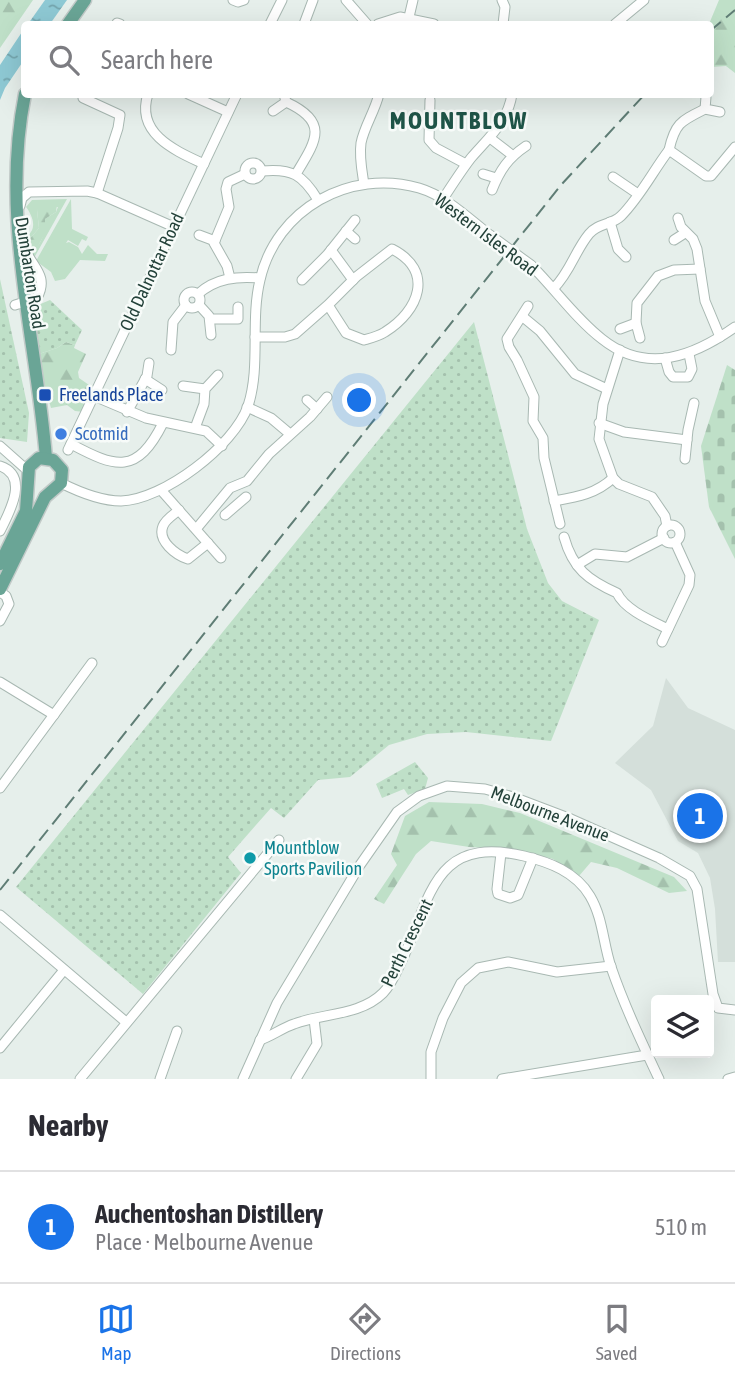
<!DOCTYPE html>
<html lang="en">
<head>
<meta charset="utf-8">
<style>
  :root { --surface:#fff; --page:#f7f7f7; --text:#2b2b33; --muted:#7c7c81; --line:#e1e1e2; --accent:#1a73e8 }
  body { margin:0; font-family:"Asap Condensed",sans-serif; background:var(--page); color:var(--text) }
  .controls { position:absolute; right:21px; bottom:21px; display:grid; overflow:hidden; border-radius:7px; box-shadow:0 7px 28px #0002 }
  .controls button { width:63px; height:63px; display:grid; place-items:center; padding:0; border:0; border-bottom:2px solid var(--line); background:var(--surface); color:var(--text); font:35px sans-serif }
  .you { position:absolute; left:360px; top:401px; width:24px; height:24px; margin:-18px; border:5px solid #fff; border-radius:50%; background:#1a73e8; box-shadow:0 0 0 10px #1a73e833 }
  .badge { display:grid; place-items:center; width:46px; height:46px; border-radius:50%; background:var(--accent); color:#fff; font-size:23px; font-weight:700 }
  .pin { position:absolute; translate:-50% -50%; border:4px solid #fff; box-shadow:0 2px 7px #0006 }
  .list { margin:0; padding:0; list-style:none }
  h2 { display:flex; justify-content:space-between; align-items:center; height:91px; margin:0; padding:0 28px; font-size:30px }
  h2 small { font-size:23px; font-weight:400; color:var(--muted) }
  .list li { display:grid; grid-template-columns:46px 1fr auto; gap:21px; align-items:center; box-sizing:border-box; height:112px; padding:0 28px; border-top:2px solid var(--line) }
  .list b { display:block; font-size:26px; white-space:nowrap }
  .list p { margin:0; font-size:23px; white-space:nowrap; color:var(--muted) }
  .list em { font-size:23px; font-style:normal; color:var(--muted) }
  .icon { flex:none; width:38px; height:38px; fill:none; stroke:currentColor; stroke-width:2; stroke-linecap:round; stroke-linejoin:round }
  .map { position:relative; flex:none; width:735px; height:1079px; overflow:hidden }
  .search { position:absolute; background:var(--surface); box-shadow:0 7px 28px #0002; left:21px; right:21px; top:21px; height:77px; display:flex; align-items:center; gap:18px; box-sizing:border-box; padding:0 24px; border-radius:7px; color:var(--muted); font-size:26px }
  .sheet { height:203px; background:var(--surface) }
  nav { display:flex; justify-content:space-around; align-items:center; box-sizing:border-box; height:98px; border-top:2px solid var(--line); background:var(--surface); font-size:19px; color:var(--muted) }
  nav a { display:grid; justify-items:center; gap:4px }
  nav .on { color:var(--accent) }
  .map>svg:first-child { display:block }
  .built { fill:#d4dfda }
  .grass { fill:#bfe0c8 }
  .forest { fill:url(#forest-firs) }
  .cemetery { fill:url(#cemetery-stones) }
  .park { fill:url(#park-dots) }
  .water { fill:url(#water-ripples) }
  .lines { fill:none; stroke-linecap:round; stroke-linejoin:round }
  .minor-casing { stroke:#a8b8b2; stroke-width:11 }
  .major-casing { stroke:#c2cac8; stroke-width:15 }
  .minor { stroke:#fff; stroke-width:9 }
  .major { stroke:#6aa596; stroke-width:12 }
  .rail { stroke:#5f7d75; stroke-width:2; stroke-dasharray:14 7; stroke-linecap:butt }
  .minor-bridge-casing { stroke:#a8b8b2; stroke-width:11; stroke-linecap:butt }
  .minor-bridge { stroke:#fff; stroke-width:9 }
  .transit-dot { fill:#1a4fb4; stroke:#f7fbf9; stroke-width:2.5 }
  .shop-dot { fill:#3f7fe0; stroke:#f7fbf9; stroke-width:2.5 }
  .culture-dot { fill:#0f9aa8; stroke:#f7fbf9; stroke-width:2.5 }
  .labels { text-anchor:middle; stroke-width:5; stroke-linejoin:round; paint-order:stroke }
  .street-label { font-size:18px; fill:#24423a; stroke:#f7fbf9 }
  .transit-label { font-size:18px; fill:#164399; stroke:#f7fbf9; text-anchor:start }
  .shop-label { font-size:18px; fill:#366cbe; stroke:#f7fbf9; text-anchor:start }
  .culture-label { font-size:18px; fill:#0d838f; stroke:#f7fbf9; text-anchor:start }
  .district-label { font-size:24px; font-weight:bold; letter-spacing:2px; fill:#1f5548; stroke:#f7fbf9 }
</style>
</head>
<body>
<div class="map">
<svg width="735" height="1079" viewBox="0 0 735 1079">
  <defs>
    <pattern id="forest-firs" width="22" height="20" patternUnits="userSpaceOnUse" patternTransform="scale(1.75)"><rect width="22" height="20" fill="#bfe0c8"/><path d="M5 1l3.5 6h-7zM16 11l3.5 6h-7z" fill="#a4c1ad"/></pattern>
    <pattern id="cemetery-stones" width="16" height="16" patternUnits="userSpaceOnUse" patternTransform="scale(1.75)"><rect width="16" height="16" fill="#bfe0c8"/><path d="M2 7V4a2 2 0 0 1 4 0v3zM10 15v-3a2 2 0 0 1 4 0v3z" fill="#a4c1ad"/></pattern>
    <pattern id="park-dots" width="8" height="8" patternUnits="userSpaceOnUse" patternTransform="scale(1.75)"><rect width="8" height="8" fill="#bfe0c8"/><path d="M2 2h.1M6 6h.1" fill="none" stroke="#a4c1ad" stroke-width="1.8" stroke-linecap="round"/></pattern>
    <pattern id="water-ripples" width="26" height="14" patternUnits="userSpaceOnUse" patternTransform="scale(1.75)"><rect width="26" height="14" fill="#8ec9d4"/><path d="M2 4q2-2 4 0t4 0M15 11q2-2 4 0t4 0" fill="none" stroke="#74a5ad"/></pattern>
  </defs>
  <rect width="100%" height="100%" fill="#e6efeb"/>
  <polygon class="built" points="666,678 688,708 735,730 735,962 718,962 715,909 710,878 698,853 678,841 651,790 615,763 653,726"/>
  <g class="grass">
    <path d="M67,199l-33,59 -3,-5c11,-9 14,-20 14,-34l11,-7 2,-5 -21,3 2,18 -11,13 -1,-5c11,-8 5,-21 -1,-29l6,-7z"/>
    <polygon points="71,199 72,229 88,237 86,241 82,239 78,246 68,240 66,243 69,242 78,247 82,254 88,245 97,254 108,254 105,261 80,260 65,279 55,281 51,272 36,261"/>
  </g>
  <g class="forest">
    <polygon points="0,0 33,0 0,48"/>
    <polygon points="719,0 735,0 735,73 726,66 711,67 709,24"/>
    <polygon points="49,202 57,204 56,212 45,219 45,233 35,252 31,253 28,241 39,228 37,210 41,204"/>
    <polygon points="66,342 75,345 74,348 86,354 78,372 79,378 92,387 84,412 75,411 67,405 51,408 36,355 57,348"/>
    <polygon points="429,802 482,804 520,813 674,877 687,891 669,893 617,868 591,862 579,876 553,859 514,849 469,847 431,841 416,854 384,904 374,899 397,865 391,854 405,816"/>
  </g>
  <polygon class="cemetery" points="727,365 735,370 735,559 709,507 701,446"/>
  <g class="park">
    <polygon points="0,279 29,413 27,442 0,438"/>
    <polygon points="50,300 82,330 75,345 66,342 57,348 36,355 31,308"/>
    <polygon points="474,322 527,529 548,583 562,601 599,620 551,741 466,732 427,734 389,745 350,777 318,780 284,818 271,808 228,857 241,873 143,994 16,887"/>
    <polygon points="415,762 428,778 425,789 408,795 404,789 382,798 376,784"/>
  </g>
  <g class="water">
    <polygon points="45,0 67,0 50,24 28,24"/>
    <polygon points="24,29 24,60 5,88 0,100 0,65"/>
  </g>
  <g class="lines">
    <defs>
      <g id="minor">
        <polyline points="233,0 238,2 244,0"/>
        <polyline points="346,0 367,24"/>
        <polyline points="502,0 505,7 503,24"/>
        <polyline points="409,17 413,0"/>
        <polyline points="117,23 120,24"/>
        <polyline points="270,24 282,0"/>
        <polyline points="304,24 313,0"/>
        <polyline points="378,24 400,17 434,24"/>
        <polyline points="615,24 644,0"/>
        <path d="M148,94c-13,40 28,57 56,70"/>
        <polyline points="188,94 228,112"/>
        <polyline points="706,97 705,109 720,112"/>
        <polyline points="83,98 120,115 118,128 97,193"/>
        <polyline points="430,100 429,140 436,148 466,164"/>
        <path d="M286,102c44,20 30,39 10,72"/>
        <polyline points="273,111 286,102 284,94"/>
        <polyline points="490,138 512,155"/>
        <path d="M669,150c6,-27 12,-29 36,-41"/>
        <circle cx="253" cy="171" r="8"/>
        <path d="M262,171c30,-3 41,4 56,29"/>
        <polyline points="483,174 496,178"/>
        <polyline points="613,177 638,194"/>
        <path d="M364,184c-2,-13 -5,-27 -3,-41 3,-16 14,-32 18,-49"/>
        <path d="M492,190c8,-20 16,-32 34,-44"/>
        <path d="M443,199c9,-14 18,-28 28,-41 17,-20 37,-36 41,-64"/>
        <polyline points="20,206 22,198 29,192 87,191 97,193 174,227"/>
        <polyline points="678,218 681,227 693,239 697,249 705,301 720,337"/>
        <polyline points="610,222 618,249 626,257"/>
        <polyline points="346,231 355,239"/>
        <polyline points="199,235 215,241"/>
        <polyline points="674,240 685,233"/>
        <polyline points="331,250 353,280"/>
        <path d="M531,265c24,24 45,54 71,74 45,36 92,17 133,-12"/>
        <polyline points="230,278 227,266 214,243 229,207 226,189 228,182 245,174"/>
        <polyline points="302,280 327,255 355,220"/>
        <path d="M554,288c16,-16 21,-37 35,-54 9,-11 23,-9 32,-18 19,-19 32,-45 48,-66l37,26h5l24,-29"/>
        <circle cx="192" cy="300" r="8"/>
        <path d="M198,294c18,-16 39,-18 62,-16"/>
        <path d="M15,305l22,-7c13,-24 -7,-31 -14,-54"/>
        <polyline points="199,305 209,316 211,335"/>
        <polyline points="528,306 507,339 509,347 517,360 534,397 533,421 543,438 544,458 560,524"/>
        <polyline points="523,317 540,331 575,374 607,389"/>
        <polyline points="210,319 238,319 238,307"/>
        <polyline points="620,329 636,323"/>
        <path d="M255,337h30l10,-3 33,-29 28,-28 36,-28c43,22 27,62 -7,83 -6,4 -14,6 -21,8l-18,-7 -18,-28"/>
        <polyline points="640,338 636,323 637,303 658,276 674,270 700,269"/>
        <polyline points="171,350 173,322 186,305"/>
        <polyline points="620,350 603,404 599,439 613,478 619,484 652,497 665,516 667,526"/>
        <polyline points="665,358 669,372 673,377 688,377 692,369 689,354"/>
        <polyline points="145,379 162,390"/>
        <polyline points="183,386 205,389"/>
        <polyline points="94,396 146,418 206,431 222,446"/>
        <polyline points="307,400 317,409"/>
        <polyline points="247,407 271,418 290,434"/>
        <polyline points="127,412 147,376 149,363"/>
        <polyline points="599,423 624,432 687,440"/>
        <polyline points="195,428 204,404 205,389 218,375"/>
        <path d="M71,444c45,24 66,31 92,-21"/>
        <polyline points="0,446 27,470"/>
        <polyline points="68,450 237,94"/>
        <polyline points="685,459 688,430 694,403"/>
        <path d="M0,466c30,10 9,47 0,65"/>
        <path d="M61,483c18,9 39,18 60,18 42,-1 113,-55 127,-95 13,-40 2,-85 12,-126 16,-71 90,-112 159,-92 27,8 49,30 71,47"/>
        <polyline points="161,490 221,558"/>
        <path d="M554,501c23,-4 42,-7 59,-23"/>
        <path d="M179,510c-6,5 -14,10 -16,16 -6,15 13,29 25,33l20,-16"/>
        <polyline points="225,515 246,497"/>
        <circle cx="671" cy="534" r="9"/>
        <polyline points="197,528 230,488 247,481 269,454 310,417 327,397"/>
        <path d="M564,537c9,32 24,43 53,56 8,17 35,28 51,36"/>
        <polyline points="577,565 595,554 627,557 664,538"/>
        <polyline points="0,592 6,596 9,604 0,621"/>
        <polyline points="662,642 689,585 690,575 675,542"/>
        <polyline points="0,682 54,715"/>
        <polyline points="0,788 92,663"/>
        <polyline points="501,853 497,889 498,894 510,898 518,895 533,858"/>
        <polyline points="0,915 126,1022"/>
        <path d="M260,1040c12,-4 22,-12 34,-16 28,-11 66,-8 89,-31 10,-10 15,-25 21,-37 28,-65 33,-120 120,-100 25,6 52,16 66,40 13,22 13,47 21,71 13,38 31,76 48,112"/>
        <polyline points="0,1048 64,970"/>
        <polyline points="80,1079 279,840"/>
        <polyline points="160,1079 177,1031"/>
        <polyline points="243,1079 277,1003 360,865 397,812 419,796 447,786 485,789 513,797 571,819 659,858 690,876 697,889 713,994 718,1008 735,1010"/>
        <polyline points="296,1079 317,1044 314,1019"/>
        <polyline points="431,1079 431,1052 443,1018 461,983 478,968 508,962 557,972 611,966"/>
        <polyline points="502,1079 647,1055"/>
        <polyline points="728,1079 735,1077"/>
      </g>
      <g id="major">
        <polyline points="68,24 85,0"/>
        <path d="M25,94c-25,124 11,240 21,364"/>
        <polyline points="0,564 26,511 29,467 39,458 53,460 62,470 61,483 45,497 0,589"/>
      </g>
    </defs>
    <use href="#minor" class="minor-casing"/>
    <use href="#major" class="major-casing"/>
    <use href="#minor" class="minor"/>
    <use href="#major" class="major"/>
    <g class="rail">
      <polyline points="710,31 735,10"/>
      <polyline points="0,890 561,185 645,94"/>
    </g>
    <defs>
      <polyline id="minor-bridge" points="490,235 531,265"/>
    </defs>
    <use href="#minor-bridge" class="minor-bridge-casing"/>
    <use href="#minor-bridge" class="minor-bridge"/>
  </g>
  <rect class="transit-dot" x="38" y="388" width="14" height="14" rx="3.5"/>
  <circle class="shop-dot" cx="61" cy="434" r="7"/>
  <circle class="culture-dot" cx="250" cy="858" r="7"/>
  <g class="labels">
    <g class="street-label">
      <text transform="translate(486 235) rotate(37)" y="6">Western Isles Road</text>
      <text transform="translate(152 272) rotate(-65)" y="6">Old Dalnottar Road</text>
      <text transform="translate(30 273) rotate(81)" y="6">Dumbarton Road</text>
      <text transform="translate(550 814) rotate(21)" y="6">Melbourne Avenue</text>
      <text transform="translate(407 943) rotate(-64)" y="6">Perth Crescent</text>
    </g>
    <g class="transit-label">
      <text x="59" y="401">Freelands Place</text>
    </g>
    <g class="shop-label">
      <text x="75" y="440">Scotmid</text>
    </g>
    <g class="culture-label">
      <text x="264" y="854">Mountblow<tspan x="264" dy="21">Sports Pavilion</tspan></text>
    </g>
    <g class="district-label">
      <text x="459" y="129">MOUNTBLOW</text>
    </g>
  </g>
</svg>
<div class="controls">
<button><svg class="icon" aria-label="layers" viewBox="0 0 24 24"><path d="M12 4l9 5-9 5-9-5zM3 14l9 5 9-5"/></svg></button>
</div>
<div class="you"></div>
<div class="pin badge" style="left:700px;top:816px">1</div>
<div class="search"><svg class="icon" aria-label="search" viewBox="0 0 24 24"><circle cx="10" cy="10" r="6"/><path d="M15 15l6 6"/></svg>Search here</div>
</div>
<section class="sheet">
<h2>Nearby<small></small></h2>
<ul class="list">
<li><span class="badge">1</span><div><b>Auchentoshan Distillery</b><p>Place · Melbourne Avenue</p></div><em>510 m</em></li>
</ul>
</section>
<nav>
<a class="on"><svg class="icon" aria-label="map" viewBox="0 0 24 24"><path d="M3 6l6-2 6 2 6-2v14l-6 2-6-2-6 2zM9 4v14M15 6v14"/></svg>Map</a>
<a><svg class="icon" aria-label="directions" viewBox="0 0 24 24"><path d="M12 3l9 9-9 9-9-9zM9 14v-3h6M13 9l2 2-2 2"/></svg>Directions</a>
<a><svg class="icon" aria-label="saved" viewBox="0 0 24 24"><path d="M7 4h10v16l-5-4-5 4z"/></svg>Saved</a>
</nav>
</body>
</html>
